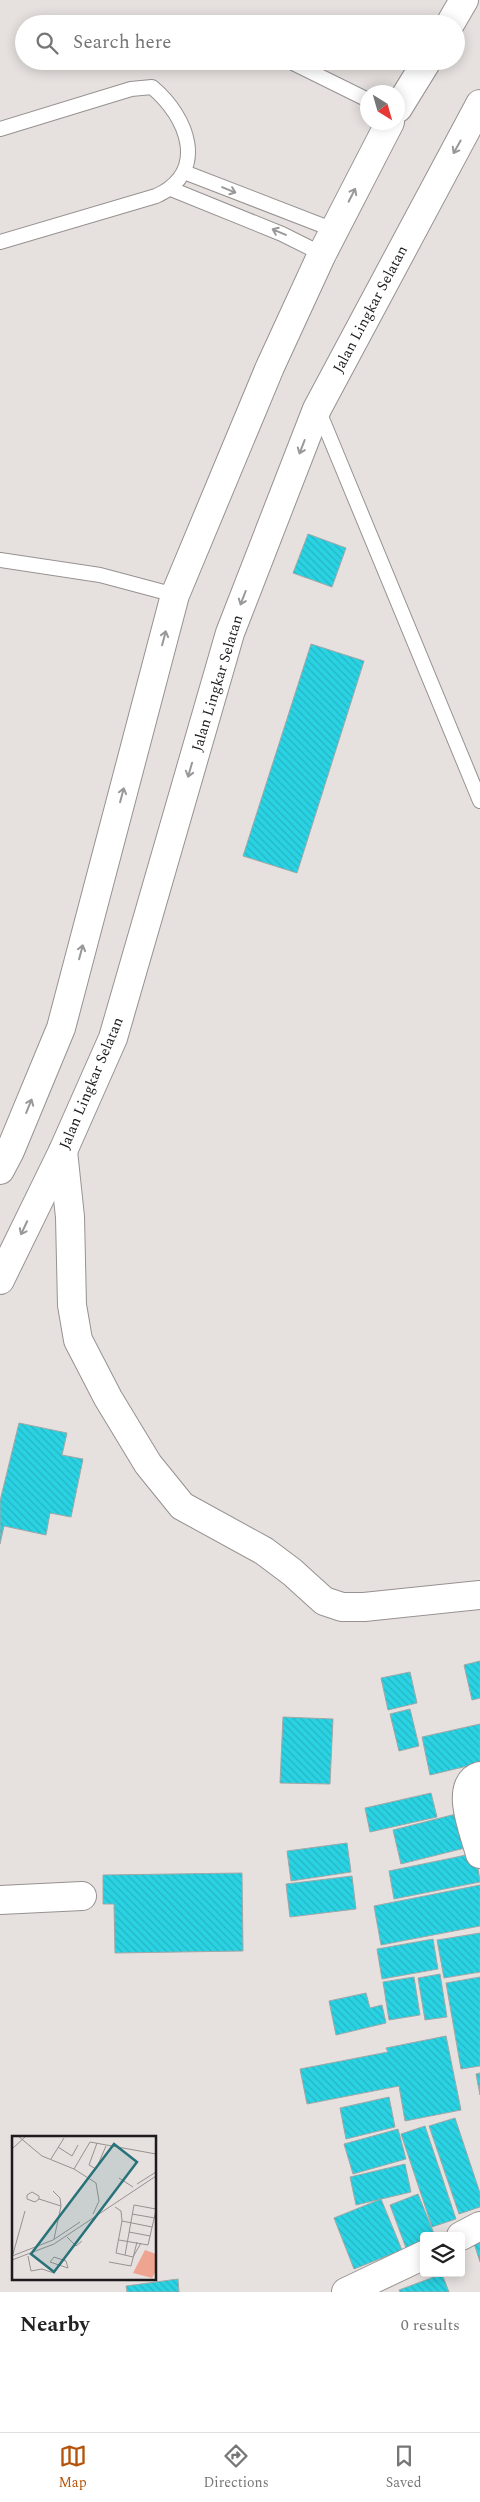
<!DOCTYPE html>
<html lang="en">
<head>
<meta charset="utf-8">
<style>
  :root { --surface:#fff; --page:#f2f2f2; --text:#222; --muted:#767676; --line:#e0e0e0; --accent:#b45309 }
  body { margin:0; font-family:Spectral,serif; background:var(--page); color:var(--text) }
  .controls { position:absolute; right:15px; bottom:15px; display:grid; overflow:hidden; border-radius:5px; box-shadow:0 2px 12px #0003 }
  .controls button { width:45px; height:45px; display:grid; place-items:center; padding:0; border:0; border-bottom:1px solid var(--line); background:var(--surface); color:var(--text); font:25px sans-serif }
  .compass { position:absolute; left:360px; top:85px; width:45px; height:45px; border-radius:50%; background:var(--surface); box-shadow:0 2px 12px #0003; rotate:143deg }
  .list { margin:0; padding:0; list-style:none }
  h2 { display:flex; justify-content:space-between; align-items:center; height:65px; margin:0; padding:0 20px; font-size:21px }
  h2 small { font-size:16px; font-weight:400; color:var(--muted) }
  .icon { flex:none; width:28px; height:28px; fill:none; stroke:currentColor; stroke-width:2; stroke-linecap:round; stroke-linejoin:round }
  .map { position:relative; flex:none; width:480px; height:2292px; overflow:hidden }
  .search { position:absolute; background:var(--surface); box-shadow:0 2px 12px #0003; left:15px; right:15px; top:15px; height:55px; display:flex; align-items:center; gap:12px; box-sizing:border-box; padding:0 18px; border-radius:28px; color:var(--muted); font-size:19px }
  .sheet { height:140px; background:var(--surface) }
  nav { display:flex; justify-content:space-around; align-items:center; box-sizing:border-box; height:70px; border-top:1px solid var(--line); background:var(--surface); font-size:14px; color:var(--muted) }
  nav a { display:grid; justify-items:center; gap:2px }
  nav .on { color:var(--accent) }
  .map>svg:first-child { display:block }
  .building { fill:url(#building-back-hatch); stroke:#a1a7a7 }
  .lines { fill:none; stroke-linecap:round; stroke-linejoin:round }
  .lane-casing { stroke:#979291; stroke-width:16 }
  .street-casing { stroke:#979291; stroke-width:30 }
  .highway-casing { stroke:#979291; stroke-width:30 }
  .lane { stroke:#fff; stroke-width:14 }
  .street { stroke:#fff; stroke-width:28 }
  .highway { stroke:#fff; stroke-width:28 }
  .oneway { stroke:#999898 }
  .labels { text-anchor:middle; stroke-width:4; stroke-linejoin:round; paint-order:stroke }
  .street-label { font-size:15px; fill:#1d1b1b; stroke:#fff }
  .inset-road { fill:none; stroke:#969291; stroke-width:1 }
  .view { fill:#28727a; fill-opacity:0.15; stroke:#28727a; stroke-width:2.5 }
  .inset-edge { fill:none; stroke:#1d1b1b; stroke-width:2.5 }
</style>
</head>
<body>
<div class="map">
<svg width="480" height="2292" viewBox="0 0 480 2292">
  <defs>
    <pattern id="building-back-hatch" width="6" height="6" patternUnits="userSpaceOnUse" patternTransform="scale(1.25)"><rect width="6" height="6" fill="#2ad3e3"/><path d="M-1 5l2 2M0 0l6 6M5-1l2 2" fill="none" stroke="#25b5c2"/></pattern>
  </defs>
  <rect width="100%" height="100%" fill="#e6e1df"/>
  <g class="building">
    <polygon points="308,534 346,548 332,587 293,573"/>
    <polygon points="311,644 364,661 297,873 243,856"/>
    <polygon points="19,1423 67,1433 62,1455 83,1459 71,1517 50,1513 46,1535 4,1526 0,1544 0,1501"/>
    <polygon points="480,1661 480,1698 472,1700 464,1665"/>
    <polygon points="410,1672 417,1703 388,1710 381,1678"/>
    <polygon points="410,1709 419,1746 399,1751 390,1714"/>
    <polygon points="283,1717 333,1719 330,1784 280,1783"/>
    <polygon points="480,1724 480,1763 430,1775 422,1737"/>
    <polygon points="431,1793 437,1817 370,1832 365,1808"/>
    <polygon points="460,1813 469,1847 401,1864 393,1830"/>
    <polygon points="347,1843 351,1872 291,1881 287,1851"/>
    <polygon points="476,1853 480,1882 394,1899 389,1871"/>
    <polygon points="242,1873 243,1951 115,1953 114,1904 103,1904 103,1875"/>
    <polygon points="352,1876 356,1909 290,1917 286,1884"/>
    <polygon points="480,1885 480,1926 381,1945 374,1906"/>
    <polygon points="480,1933 480,1972 444,1978 437,1940"/>
    <polygon points="433,1939 438,1969 382,1979 377,1949"/>
    <polygon points="440,1974 447,2017 425,2020 418,1978"/>
    <polygon points="414,1977 420,2015 389,2020 383,1982"/>
    <polygon points="480,1977 480,2066 461,2069 446,1983"/>
    <polygon points="366,1993 370,2008 382,2005 386,2023 336,2035 329,2001"/>
    <polygon points="446,2036 461,2110 405,2121 399,2086 307,2104 300,2069 388,2052 386,2048"/>
    <polygon points="480,2073 480,2095 476,2074"/>
    <polygon points="389,2097 395,2127 346,2139 340,2108"/>
    <polygon points="455,2118 480,2193 480,2207 459,2214 429,2126"/>
    <polygon points="425,2126 456,2219 432,2227 401,2134"/>
    <polygon points="398,2129 406,2159 353,2174 344,2144"/>
    <polygon points="405,2164 411,2192 356,2205 350,2177"/>
    <polygon points="418,2194 435,2236 424,2236 424,2241 406,2248 390,2205"/>
    <polygon points="381,2199 402,2250 354,2269 334,2218"/>
    <polygon points="480,2231 480,2262 471,2234"/>
    <polygon points="442,2274 449,2292 400,2292 399,2290"/>
    <polygon points="178,2279 179,2292 127,2292 126,2286"/>
  </g>
  <g class="lines">
    <defs>
      <g id="lane">
        <polyline points="289,61 368,100"/>
        <path d="M0,129l131,-40 21,-2c36,30 57,85 4,109l-156,46"/>
        <polyline points="184,172 334,230"/>
        <polyline points="171,189 282,234 322,254"/>
        <polyline points="318,409 480,801"/>
        <polyline points="0,560 100,575 175,595"/>
      </g>
      <g id="street">
        <polyline points="63,1151 70,1217 72,1305 78,1340 108,1398 148,1464 182,1506 264,1551 292,1572 324,1601 342,1607 364,1607 480,1595"/>
        <path d="M480,1776c-27,8 -5,58 0,78"/>
        <polyline points="0,1900 82,1896"/>
        <polyline points="461,2236 480,2226"/>
        <polyline points="346,2292 424,2255"/>
      </g>
      <g id="highway">
        <polyline points="450,24 464,0"/>
        <polyline points="398,108 427,61"/>
        <polyline points="0,1170 10,1151 61,1028 175,595 270,367 322,254 390,122"/>
        <polyline points="0,1280 63,1151 113,1038 230,633 317,409 480,104"/>
      </g>
    </defs>
    <use href="#lane" class="lane-casing"/>
    <use href="#street" class="street-casing"/>
    <use href="#highway" class="highway-casing"/>
    <use href="#lane" class="lane"/>
    <use href="#street" class="street"/>
    <use href="#highway" class="highway"/>
  </g>
  <defs><path id="oneway-shaft" d="M-6 0H5M1.5-3L5.5 0L1.5 3" fill="none" stroke-width="1.6" stroke-linecap="round" stroke-linejoin="round" transform="scale(1.25)"/></defs>
  <g class="oneway">
    <use href="#oneway-shaft" transform="translate(457 147) rotate(119)"/>
    <use href="#oneway-shaft" transform="translate(229 190) rotate(22)"/>
    <use href="#oneway-shaft" transform="translate(352 195) rotate(-63)"/>
    <use href="#oneway-shaft" transform="translate(279 232) rotate(-157)"/>
    <use href="#oneway-shaft" transform="translate(302 447) rotate(111)"/>
    <use href="#oneway-shaft" transform="translate(243 598) rotate(111)"/>
    <use href="#oneway-shaft" transform="translate(164 638) rotate(-75)"/>
    <use href="#oneway-shaft" transform="translate(190 770) rotate(106)"/>
    <use href="#oneway-shaft" transform="translate(122 795) rotate(-75)"/>
    <use href="#oneway-shaft" transform="translate(81 952) rotate(-75)"/>
    <use href="#oneway-shaft" transform="translate(29 1106) rotate(-68)"/>
    <use href="#oneway-shaft" transform="translate(24 1228) rotate(115)"/>
  </g>
  <g class="labels">
    <g class="street-label">
      <text transform="translate(370 309) rotate(-62)" y="5">Jalan Lingkar Selatan</text>
      <text transform="translate(217 683) rotate(-73)" y="5">Jalan Lingkar Selatan</text>
      <text transform="translate(91 1083) rotate(-67)" y="5">Jalan Lingkar Selatan</text>
    </g>
  </g>
  <g transform="translate(12 2136)">
    <rect width="144" height="144" fill="#e6e1df"/>
    <path d="M133,114l11,4v17l-4,7 -19,-5z" fill="#eea490"/>
    <path class="inset-road" d="M6,0l24,20 32,13 16,-27 66,12M85,7l-8,22 7,4 10,-23M46,11l14,9 6,-11M0,13l14,-13M39,23l13,-21M62,33l22,14 3,18 -6,13M107,42l14,9M125,48l19,-12M41,55l7,7 1,8 -7,33M27,63v-3l-7,-4 -5,3v4l8,3 4,-3 22,7M103,71l6,4 1,10 30,6M120,78l23,4M110,85l-6,32 17,4 8,-14M117,96l21,4M55,101l9,9 6,-5M107,104l29,5 8,-35M1,118l12,-43M113,119l9,-50 22,4M0,120l41,-16 27,-18M16,120l3,15 11,-2 12,4M42,121l12,4 2,7 -18,-6zM0,124l42,-16 102,-68M97,126l22,4 6,-24"/>
    <path class="view" d="M102,8l23,18 -83,110 -23,-18z"/>
    <rect width="144" height="144" class="inset-edge"/>
  </g>
</svg>
<div class="controls">
<button><svg class="icon" aria-label="layers" viewBox="0 0 24 24"><path d="M12 4l9 5-9 5-9-5zM3 14l9 5 9-5"/></svg></button>
</div>
<svg class="compass" viewBox="-18 -18 36 36"><path d="M0-13l5 13h-10z" fill="#e53935"/><path d="M0 13l5-13h-10z" fill="#767676"/></svg>
<div class="search"><svg class="icon" aria-label="search" viewBox="0 0 24 24"><circle cx="10" cy="10" r="6"/><path d="M15 15l6 6"/></svg>Search here</div>
</div>
<section class="sheet">
<h2>Nearby<small>0 results</small></h2>
<ul class="list">
</ul>
</section>
<nav>
<a class="on"><svg class="icon" aria-label="map" viewBox="0 0 24 24"><path d="M3 6l6-2 6 2 6-2v14l-6 2-6-2-6 2zM9 4v14M15 6v14"/></svg>Map</a>
<a><svg class="icon" aria-label="directions" viewBox="0 0 24 24"><path d="M12 3l9 9-9 9-9-9zM9 14v-3h6M13 9l2 2-2 2"/></svg>Directions</a>
<a><svg class="icon" aria-label="saved" viewBox="0 0 24 24"><path d="M7 4h10v16l-5-4-5 4z"/></svg>Saved</a>
</nav>
</body>
</html>
